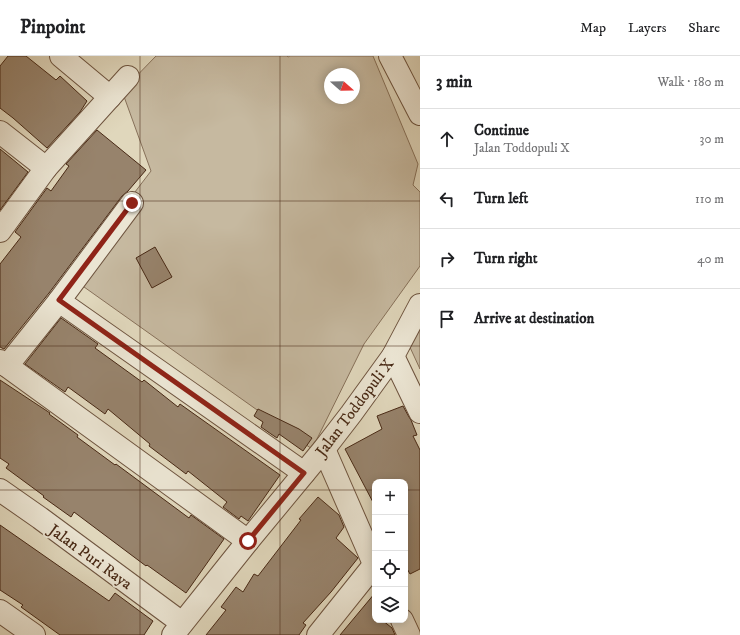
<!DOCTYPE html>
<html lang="en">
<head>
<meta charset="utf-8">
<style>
  :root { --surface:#fff; --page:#f2f2f2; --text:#202124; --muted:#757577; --line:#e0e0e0 }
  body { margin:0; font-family:"IM FELL DW Pica",serif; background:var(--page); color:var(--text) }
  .controls { position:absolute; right:12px; bottom:12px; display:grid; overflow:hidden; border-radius:8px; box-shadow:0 2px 10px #0003 }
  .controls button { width:36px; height:36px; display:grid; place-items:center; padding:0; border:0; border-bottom:1px solid var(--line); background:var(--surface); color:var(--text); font:20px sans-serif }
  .compass { position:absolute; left:324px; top:12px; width:36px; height:36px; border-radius:50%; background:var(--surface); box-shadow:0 2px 10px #0003; rotate:110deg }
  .stop { position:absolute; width:12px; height:12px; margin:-9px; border:3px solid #8f2418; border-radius:50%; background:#fff }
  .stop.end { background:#8f2418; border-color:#fff; box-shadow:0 1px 4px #0008 }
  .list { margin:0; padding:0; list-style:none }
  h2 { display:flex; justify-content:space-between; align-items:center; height:52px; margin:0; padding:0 16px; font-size:17px }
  h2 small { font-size:13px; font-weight:400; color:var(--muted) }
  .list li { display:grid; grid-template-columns:26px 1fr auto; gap:12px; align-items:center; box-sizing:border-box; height:60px; padding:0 16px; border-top:1px solid var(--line) }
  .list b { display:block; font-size:15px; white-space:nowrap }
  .list p { margin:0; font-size:13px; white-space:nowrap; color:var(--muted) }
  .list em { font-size:13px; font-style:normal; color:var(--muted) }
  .icon { flex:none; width:22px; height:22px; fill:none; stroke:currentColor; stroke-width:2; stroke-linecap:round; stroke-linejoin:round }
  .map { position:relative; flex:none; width:420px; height:579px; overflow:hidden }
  header { display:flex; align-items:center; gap:24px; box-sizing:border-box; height:56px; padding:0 20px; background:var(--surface); border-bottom:1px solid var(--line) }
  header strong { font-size:19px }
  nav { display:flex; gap:22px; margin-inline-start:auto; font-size:14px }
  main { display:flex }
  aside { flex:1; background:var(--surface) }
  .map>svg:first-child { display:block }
  .green { fill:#c6b9a0; stroke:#87715a; fill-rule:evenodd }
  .building { fill:#97836c; stroke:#482915 }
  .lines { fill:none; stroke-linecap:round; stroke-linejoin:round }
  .minor-casing { stroke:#6e543f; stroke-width:24 }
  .minor { stroke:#ebe5d3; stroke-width:22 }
  .route { stroke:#8f2418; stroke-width:5 }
  .grid { fill:none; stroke:#482915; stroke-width:1; stroke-opacity:0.55 }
  .labels { text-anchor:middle; stroke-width:4; stroke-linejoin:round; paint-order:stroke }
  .street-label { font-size:16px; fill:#482915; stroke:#ebe5d3 }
</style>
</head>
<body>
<header>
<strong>Pinpoint</strong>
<nav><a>Map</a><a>Layers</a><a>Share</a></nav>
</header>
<main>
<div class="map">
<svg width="420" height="579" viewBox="0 0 420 579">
  <rect width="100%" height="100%" fill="#e0d7bc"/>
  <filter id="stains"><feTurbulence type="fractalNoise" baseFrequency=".005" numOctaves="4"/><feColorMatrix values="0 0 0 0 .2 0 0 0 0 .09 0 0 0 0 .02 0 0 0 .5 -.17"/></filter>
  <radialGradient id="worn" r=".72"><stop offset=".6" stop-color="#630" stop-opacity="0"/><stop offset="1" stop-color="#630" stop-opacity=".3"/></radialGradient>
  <g class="green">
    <path d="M156,0h131l1,1 2,-1h83l45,108 -5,21 7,7v74l-56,78 -52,105 -242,-172 81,-106 -29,-80zM330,18h24v24h-24z"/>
    <polygon points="420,266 420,313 408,287"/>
  </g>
  <g class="building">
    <polygon points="8,0 26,0 56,24 60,20 87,45 80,56 47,92 13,62 0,52 0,10"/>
    <polygon points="97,74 146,114 128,135 122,140 49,237 4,293 0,291 0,208 21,181 15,176 47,132 51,135 69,110 66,108"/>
    <polygon points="0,93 28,116 0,154"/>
    <polygon points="155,191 172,221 152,232 136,202"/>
    <polygon points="61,262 98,288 95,292 142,326 144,324 178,351 180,348 280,419 248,465 241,460 239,463 223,451 227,446 188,415 186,418 149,390 150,388 108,353 105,358 68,331 65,336 25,308"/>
    <polygon points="0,324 50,357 49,358 78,379 77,381 115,409 116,408 189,462 191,459 224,483 186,537 147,509 146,510 74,456 71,461 43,441 44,440 6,412 9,408 0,402"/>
    <polygon points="403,350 409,361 411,364 417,379 413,380 420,394 420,513 410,518 405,509 405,426 375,426 375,450 345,393 382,373 377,360"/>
    <polygon points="258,353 299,373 312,382 303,395 279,378 277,382 271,378 261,371 263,366 254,360"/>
    <polygon points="318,441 339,459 344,471 336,482 358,502 331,536 303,567 306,569 299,579 206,579 226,554 221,551 236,531 243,536 254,518 258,520 301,464 299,463"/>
    <polygon points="0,469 109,545 115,537 153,565 144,579 60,579 21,551 23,549 0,534"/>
    <polygon points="375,537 375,564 382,564 392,572 395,579 340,579"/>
  </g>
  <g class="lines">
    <defs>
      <g id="minor">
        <polyline points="61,0 110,41"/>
        <polyline points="390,0 420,58"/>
        <polyline points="0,76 46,112"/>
        <polyline points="0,175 46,112 128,21"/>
        <polyline points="59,245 304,417"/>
        <polyline points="393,300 420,356"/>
        <polyline points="0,305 171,429 248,485"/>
        <polyline points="7,310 59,245 132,147"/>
        <polyline points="324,393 375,510"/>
        <polyline points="0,434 40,462 182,567"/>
        <polyline points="0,555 34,579"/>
        <polyline points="402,564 409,579"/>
        <polyline points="173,579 248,485 324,393 351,358 393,300 420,249"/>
        <polyline points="318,579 374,509"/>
      </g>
    </defs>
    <use href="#minor" class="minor-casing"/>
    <use href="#minor" class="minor"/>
  </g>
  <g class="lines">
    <polyline class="route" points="132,147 59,244 304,417 248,485"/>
  </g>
  <path class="grid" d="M140,0v579M280,0v579M0,145h420M0,290h420M0,434h375M405,434h15"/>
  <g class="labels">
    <g class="street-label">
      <text transform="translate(354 351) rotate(-53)" y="6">Jalan Toddopuli X</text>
      <text transform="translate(91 500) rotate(36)" y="6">Jalan Puri Raya</text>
    </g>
  </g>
  <rect width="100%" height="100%" filter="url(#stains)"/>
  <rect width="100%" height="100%" fill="url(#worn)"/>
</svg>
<div class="controls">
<button>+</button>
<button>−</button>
<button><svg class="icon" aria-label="locate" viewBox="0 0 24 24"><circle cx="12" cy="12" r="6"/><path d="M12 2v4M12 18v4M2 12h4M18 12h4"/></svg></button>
<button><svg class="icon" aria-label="layers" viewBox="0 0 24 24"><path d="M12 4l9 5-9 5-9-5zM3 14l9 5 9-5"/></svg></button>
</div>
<svg class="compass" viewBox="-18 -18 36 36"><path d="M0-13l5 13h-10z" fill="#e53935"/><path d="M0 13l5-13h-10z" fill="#757577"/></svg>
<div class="stop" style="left:248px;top:485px"></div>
<div class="stop end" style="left:132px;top:147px"></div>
</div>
<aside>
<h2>3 min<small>Walk · 180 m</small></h2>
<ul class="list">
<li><svg class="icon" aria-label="ahead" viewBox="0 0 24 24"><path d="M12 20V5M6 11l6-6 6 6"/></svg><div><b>Continue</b><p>Jalan Toddopuli X</p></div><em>30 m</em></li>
<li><svg class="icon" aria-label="left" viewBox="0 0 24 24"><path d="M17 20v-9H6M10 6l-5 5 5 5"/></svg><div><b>Turn left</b></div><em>110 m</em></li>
<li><svg class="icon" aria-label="right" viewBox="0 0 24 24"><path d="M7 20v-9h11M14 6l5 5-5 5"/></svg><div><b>Turn right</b></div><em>40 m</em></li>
<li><svg class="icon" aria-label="arrive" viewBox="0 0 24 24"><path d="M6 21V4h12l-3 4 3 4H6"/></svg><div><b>Arrive at destination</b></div></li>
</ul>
</aside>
</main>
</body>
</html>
